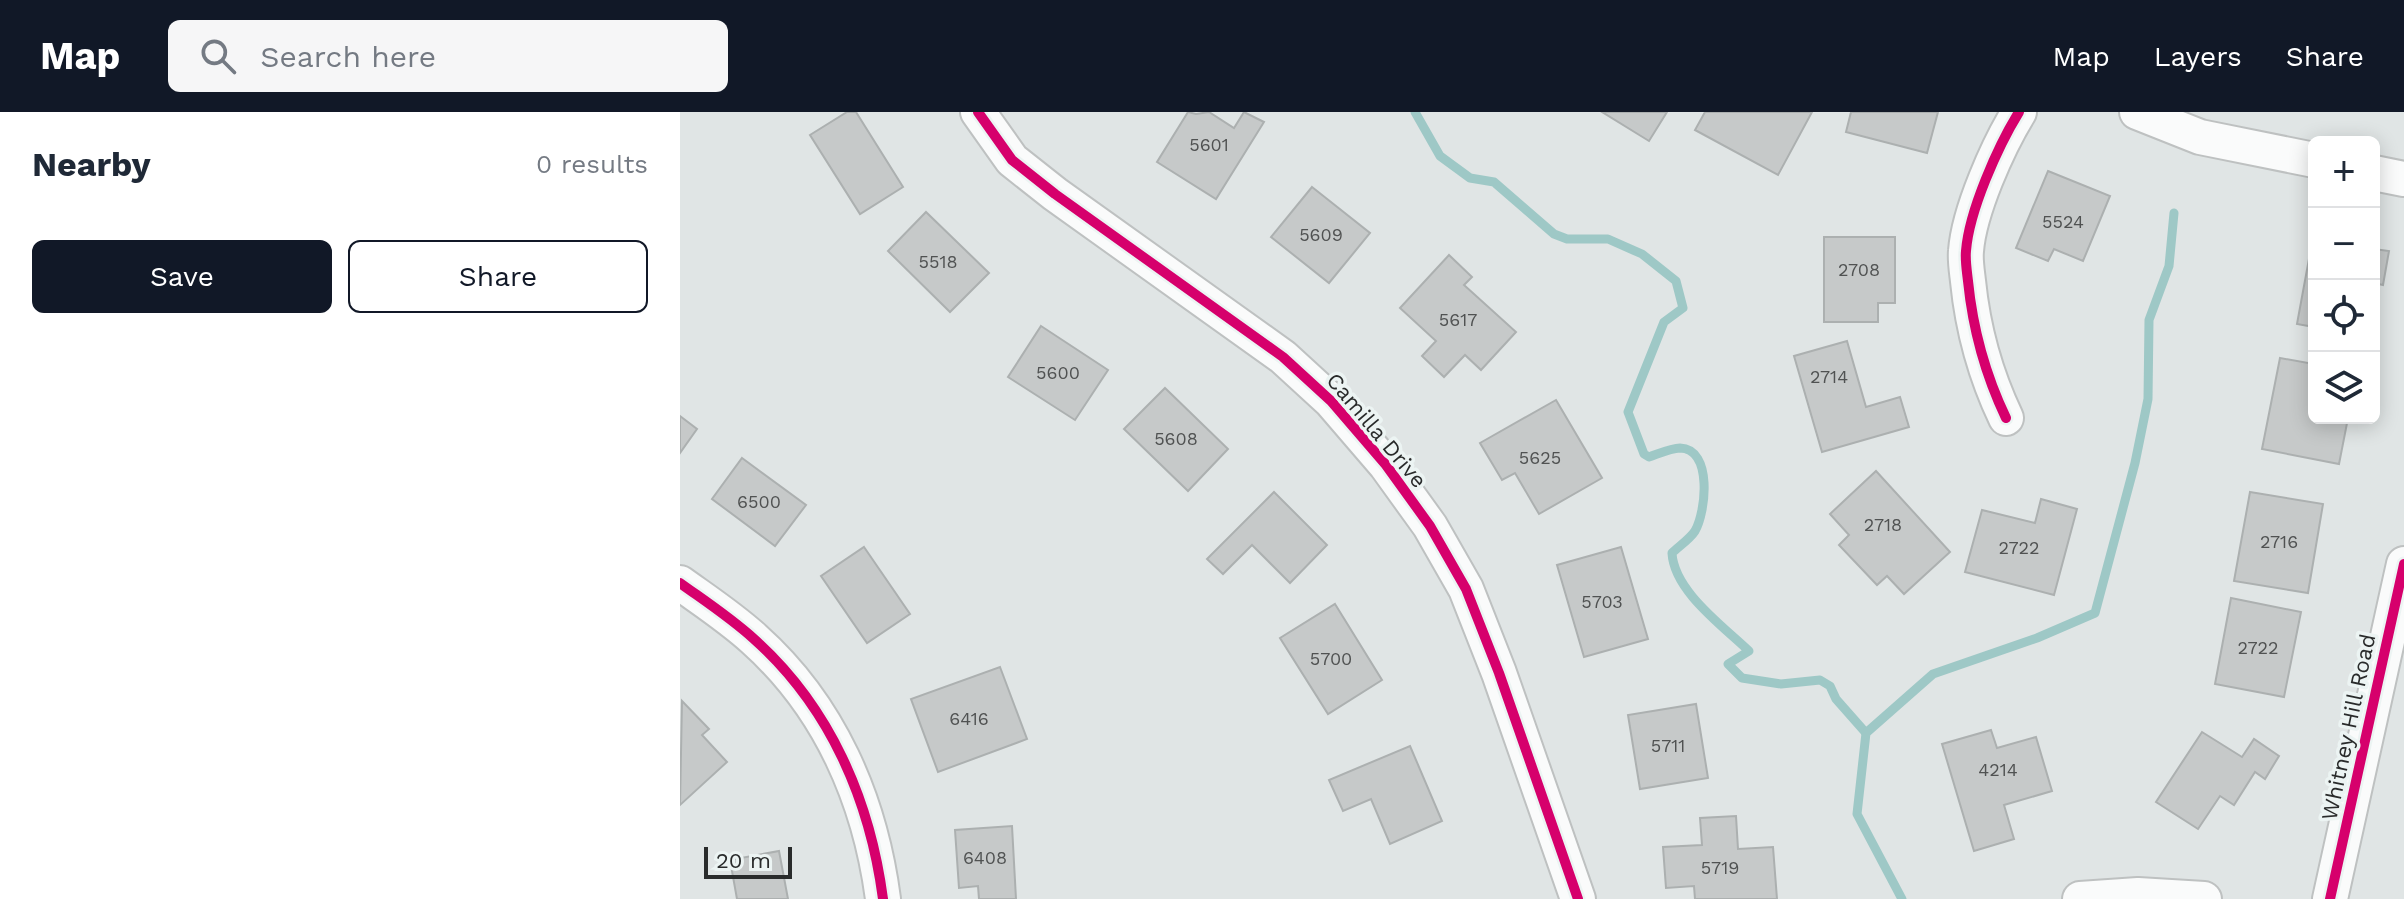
<!DOCTYPE html>
<html lang="en">
<head>
<meta charset="utf-8">
<style>
  :root { --surface:#fff; --page:#f6f6f7; --text:#1f2937; --muted:#747a83; --line:#e0e1e3; --accent:#111827 }
  body { margin:0; font-family:"Work Sans",sans-serif; background:var(--page); color:var(--text) }
  .controls { position:absolute; right:24px; top:24px; display:grid; overflow:hidden; border-radius:12px; box-shadow:0 4px 20px #0003 }
  .controls button { width:72px; height:72px; display:grid; place-items:center; padding:0; border:0; border-bottom:2px solid var(--line); background:var(--surface); color:var(--text); font:40px sans-serif }
  .scale { position:absolute; left:24px; bottom:20px; width:88px; box-sizing:border-box; padding-left:8px; border:4px solid #292b2b; border-top:0; font-size:22px; line-height:28px; white-space:nowrap; color:#292b2b; -webkit-text-stroke:6px #ecf4f3; paint-order:stroke }
  .list { margin:0; padding:0; list-style:none }
  h2 { display:flex; justify-content:space-between; align-items:center; height:104px; margin:0; padding:0 32px; font-size:34px }
  h2 small { font-size:26px; font-weight:400; color:var(--muted) }
  .actions { display:flex; gap:16px; padding:24px 32px }
  .actions a { flex:1; padding:18px 0; border:2px solid var(--accent); border-radius:12px; text-align:center; font-size:28px; color:var(--accent) }
  .actions .main { background:var(--accent); color:#fff }
  .icon { flex:none; width:44px; height:44px; fill:none; stroke:currentColor; stroke-width:2; stroke-linecap:round; stroke-linejoin:round }
  .map { position:relative; flex:none; width:1724px; height:787px; overflow:hidden }
  header { display:flex; align-items:center; gap:48px; box-sizing:border-box; height:112px; padding:0 40px; background:var(--accent); color:#fff }
  header strong { font-size:38px }
  nav { display:flex; gap:44px; margin-inline-start:auto; font-size:28px }
  .search { width:560px; height:72px; background:var(--page); display:flex; align-items:center; gap:20px; box-sizing:border-box; padding:0 28px; border-radius:12px; color:var(--muted); font-size:30px }
  main { display:flex }
  aside { flex:1; background:var(--surface) }
  .map>svg:first-child { display:block }
  .lines { fill:none; stroke-linecap:round; stroke-linejoin:round }
  .stream { stroke:#9ec8c6; stroke-width:9 }
  .building { fill:#c6c9c9; stroke:#acb0b0; stroke-width:2 }
  .street-casing { stroke:#bec1c1; stroke-width:38 }
  .street { stroke:#fafbfb; stroke-width:34 }
  .cycleway-casing { stroke:#ecf4f3; stroke-width:15 }
  .cycleway { stroke:#d6006c; stroke-width:10 }
  .labels { text-anchor:middle; stroke-width:7; stroke-linejoin:round; paint-order:stroke }
  .number-label { font-size:18px; fill:#505252 }
  .street-label { font-size:22px; fill:#292b2b; stroke:#ecf4f3 }
</style>
</head>
<body>
<header>
<strong>Map</strong>
<div class="search"><svg class="icon" aria-label="search" viewBox="0 0 24 24"><circle cx="10" cy="10" r="6"/><path d="M15 15l6 6"/></svg>Search here</div>
<nav><a>Map</a><a>Layers</a><a>Share</a></nav>
</header>
<main>
<aside>
<h2>Nearby<small>0 results</small></h2>
<ul class="list">
</ul>
<div class="actions"><a class="main">Save</a><a>Share</a></div>
</aside>
<div class="map">
<svg width="1724" height="787" viewBox="0 0 1724 787">
  <rect width="100%" height="100%" fill="#e0e5e5"/>
  <g class="lines">
    <g class="stream">
      <path d="M735,0l25,44 30,22 24,4 60,52 13,5h41l34,15 34,27 7,27 -19,14 -36,90 16,42 5,3c9,-3 22,-9 31,-9 33,1 26,64 15,83 -5,8 -17,16 -23,22 2,38 51,73 77,98l-21,13 14,14 39,6 39,-4 10,6 6,13 30,34"/>
      <polyline points="1222,787 1177,702 1186,621 1253,562 1357,526 1415,501 1455,351 1468,287 1469,208 1489,154 1494,101"/>
    </g>
  </g>
  <g class="building">
    <polygon points="167,0 176,0 223,75 180,102 130,23"/>
    <polygon points="508,0 516,2 529,0 554,16 564,0 584,10 536,87 477,50"/>
    <polygon points="922,0 987,0 969,29"/>
    <polygon points="1025,0 1132,0 1098,63 1015,18"/>
    <polygon points="1171,0 1258,0 1247,41 1166,20"/>
    <polygon points="1368,59 1430,84 1403,149 1374,137 1368,149 1336,136"/>
    <polygon points="632,75 690,121 649,171 591,125"/>
    <polygon points="246,100 309,161 270,200 208,139"/>
    <polygon points="1144,125 1215,125 1215,191 1198,191 1198,210 1144,210"/>
    <polygon points="1633,125 1634,125 1634,215 1617,212"/>
    <polygon points="1694,137 1709,139 1703,173 1694,171"/>
    <polygon points="769,143 792,165 784,173 836,220 801,258 785,243 764,265 742,244 756,229 720,196"/>
    <polygon points="361,214 428,258 395,308 328,265"/>
    <polygon points="1167,229 1186,295 1220,285 1229,315 1142,340 1114,244"/>
    <polygon points="1600,246 1634,252 1634,306 1668,306 1659,352 1582,337"/>
    <polygon points="485,276 548,337 508,379 444,317"/>
    <polygon points="876,288 922,366 859,402 835,361 822,368 800,331"/>
    <polygon points="0,304 17,317 0,341"/>
    <polygon points="62,346 126,393 95,434 32,387"/>
    <polygon points="1196,359 1270,440 1224,482 1207,464 1197,473 1159,433 1169,423 1150,402"/>
    <polygon points="594,380 647,433 610,471 572,433 543,462 527,447"/>
    <polygon points="1570,380 1643,392 1628,481 1554,469"/>
    <polygon points="1361,387 1397,397 1374,483 1285,460 1302,398 1355,411"/>
    <polygon points="184,435 230,502 187,531 141,464"/>
    <polygon points="941,435 968,527 904,545 877,453"/>
    <polygon points="1551,486 1621,500 1604,585 1535,572"/>
    <polygon points="655,492 702,568 648,602 600,526"/>
    <polygon points="320,555 347,627 258,660 231,587"/>
    <polygon points="2,589 29,617 22,623 47,650 0,693"/>
    <polygon points="1016,592 1028,666 960,677 948,603"/>
    <polygon points="1311,618 1317,636 1356,625 1372,679 1324,693 1334,727 1294,739 1262,632"/>
    <polygon points="1522,620 1562,645 1574,627 1599,644 1585,667 1575,660 1554,693 1540,684 1518,717 1476,690"/>
    <polygon points="730,634 762,709 710,732 691,687 663,699 649,668"/>
    <polygon points="1056,704 1058,737 1093,735 1097,787 1015,787 1014,774 986,776 983,735 1022,733 1020,706"/>
    <polygon points="332,714 336,787 299,787 298,774 279,776 275,718"/>
    <polygon points="99,739 108,787 57,787 50,748"/>
  </g>
  <g class="lines">
    <defs>
      <g id="street">
        <polyline points="298,0 332,48 375,82 603,245 651,289 706,353 750,414 786,477 819,561 898,787"/>
        <polyline points="1457,0 1520,25 1634,48"/>
        <polyline points="1694,61 1724,67"/>
        <path d="M1326,306c-21,-44 -33,-87 -38,-137 -1,-9 -3,-21 -2,-30 3,-40 32,-105 53,-139"/>
        <path d="M0,471c25,18 51,35 74,56 76,68 116,161 129,260"/>
        <polyline points="1400,787 1458,783 1524,787"/>
        <polyline points="1650,787 1724,452"/>
      </g>
    </defs>
    <use href="#street" class="street-casing"/>
    <use href="#street" class="street"/>
    <defs>
      <g id="cycleway">
        <polyline points="298,0 332,48 375,82 603,245 651,289 706,353 750,414 786,477 819,561 898,787"/>
        <path d="M1326,306c-21,-44 -33,-87 -38,-137 -1,-9 -3,-21 -2,-30 3,-40 32,-105 53,-139"/>
        <path d="M0,471c25,18 51,35 74,56 76,68 116,161 129,260"/>
        <polyline points="1650,787 1724,452"/>
      </g>
    </defs>
    <use href="#cycleway" class="cycleway-casing"/>
    <use href="#cycleway" class="cycleway"/>
  </g>
  <g class="labels">
    <g class="number-label">
      <text x="529" y="39">5601</text>
      <text x="1383" y="116">5524</text>
      <text x="641" y="129">5609</text>
      <text x="258" y="156">5518</text>
      <text x="1179" y="164">2708</text>
      <text x="778" y="214">5617</text>
      <text x="378" y="267">5600</text>
      <text x="1149" y="271">2714</text>
      <text x="496" y="333">5608</text>
      <text x="860" y="352">5625</text>
      <text x="79" y="396">6500</text>
      <text x="1203" y="419">2718</text>
      <text x="1599" y="436">2716</text>
      <text x="1339" y="442">2722</text>
      <text x="922" y="496">5703</text>
      <text x="1578" y="542">2722</text>
      <text x="651" y="553">5700</text>
      <text x="289" y="613">6416</text>
      <text x="988" y="640">5711</text>
      <text x="1318" y="664">4214</text>
      <text x="305" y="752">6408</text>
      <text x="1040" y="762">5719</text>
    </g>
    <g class="street-label">
      <text transform="translate(697 318) rotate(50)" y="8">Camilla Drive</text>
      <text transform="translate(1668 615) rotate(-78)" y="8">Whitney Hill Road</text>
    </g>
  </g>
</svg>
<div class="controls">
<button>+</button>
<button>−</button>
<button><svg class="icon" aria-label="locate" viewBox="0 0 24 24"><circle cx="12" cy="12" r="6"/><path d="M12 2v4M12 18v4M2 12h4M18 12h4"/></svg></button>
<button><svg class="icon" aria-label="layers" viewBox="0 0 24 24"><path d="M12 4l9 5-9 5-9-5zM3 14l9 5 9-5"/></svg></button>
</div>
<div class="scale">20 m</div>
</div>
</main>
</body>
</html>
